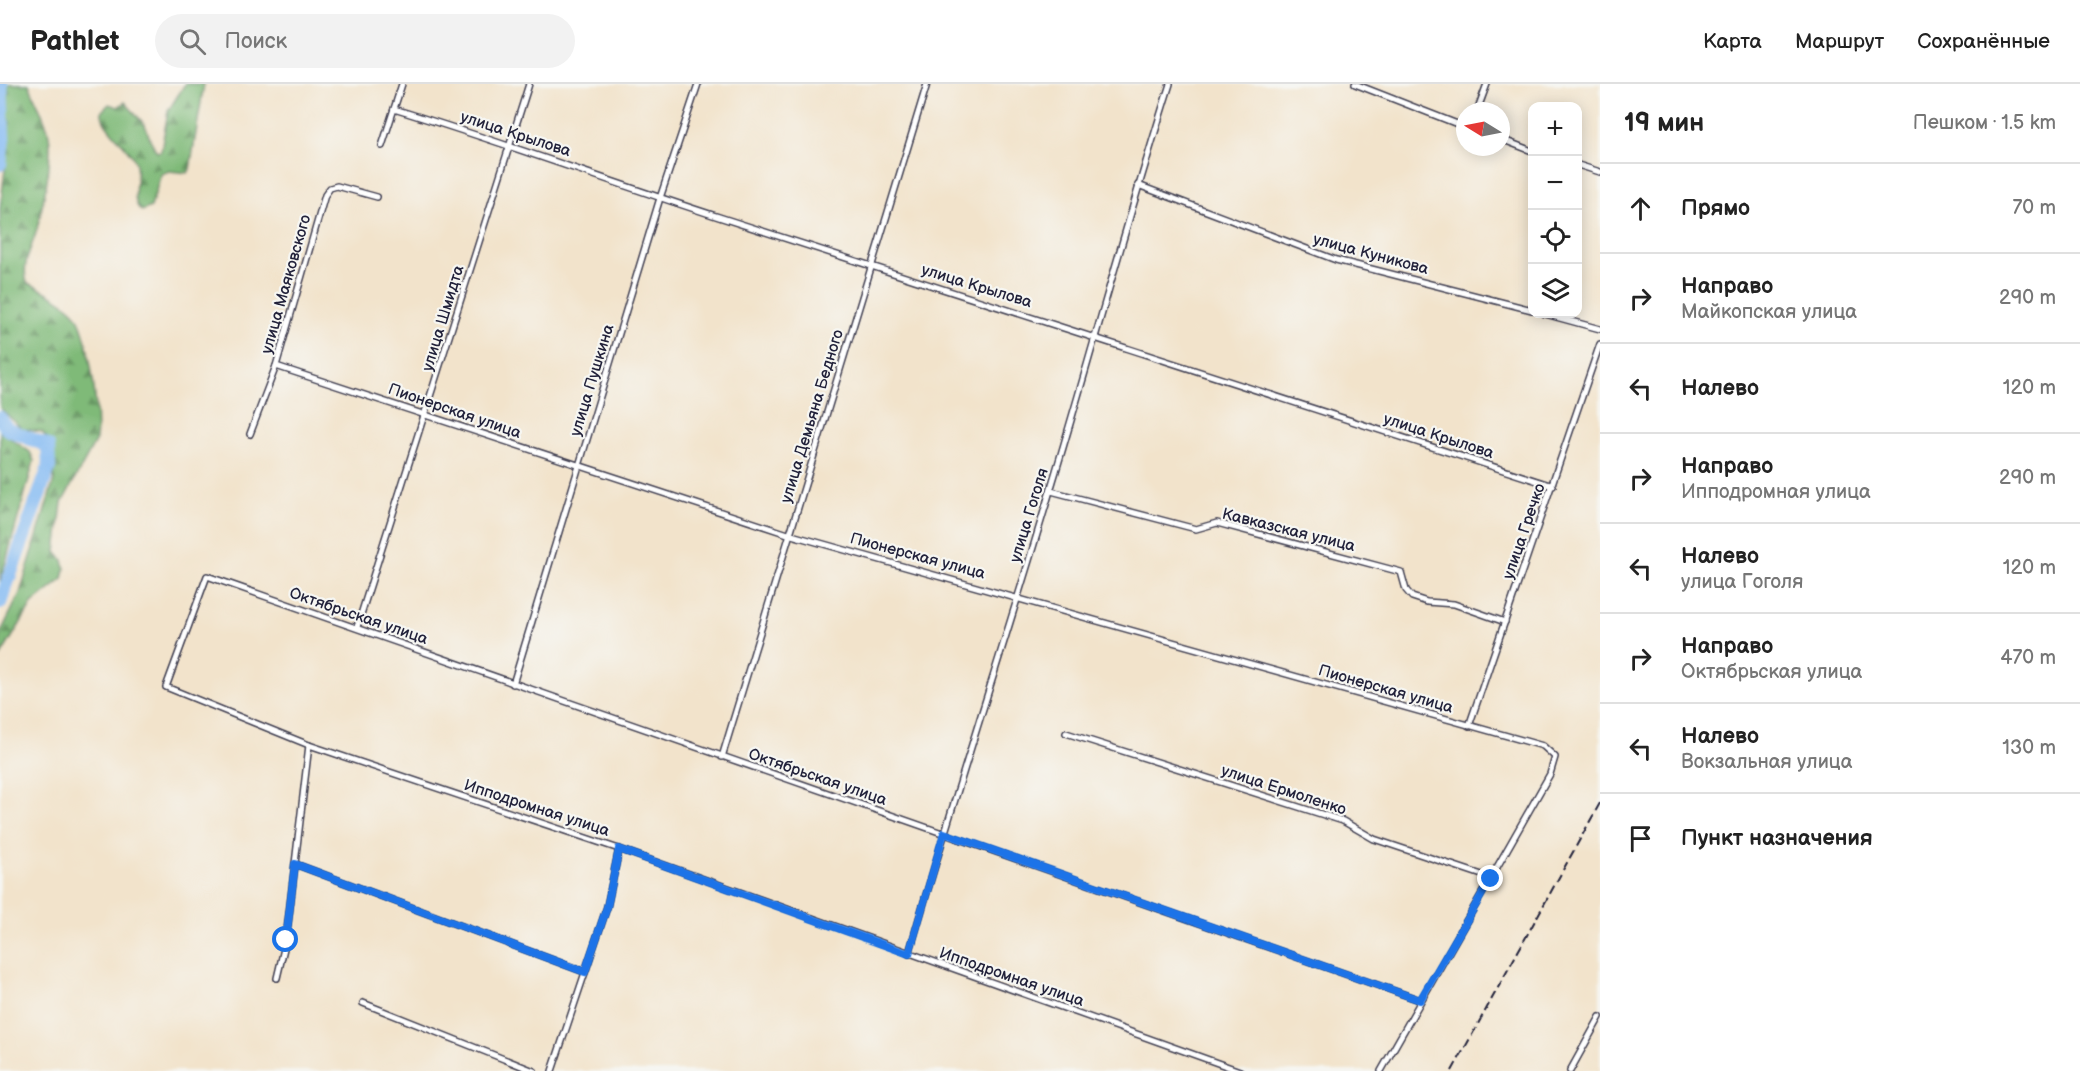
<!DOCTYPE html>
<html lang="ru">
<head>
<meta charset="utf-8">
<style>
  :root { --surface:#fff; --page:#f2f2f2; --text:#222; --muted:#767676; --line:#e0e0e0 }
  body { margin:0; font-family:"Balsamiq Sans",sans-serif; background:var(--page); color:var(--text) }
  .controls { position:absolute; right:18px; top:18px; display:grid; overflow:hidden; border-radius:12px; box-shadow:0 3px 15px #0003 }
  .controls button { width:54px; height:54px; display:grid; place-items:center; padding:0; border:0; border-bottom:2px solid var(--line); background:var(--surface); color:var(--text); font:30px sans-serif }
  .compass { position:absolute; left:1456px; top:18px; width:54px; height:54px; border-radius:50%; background:var(--surface); box-shadow:0 3px 15px #0003; rotate:280deg }
  .stop { position:absolute; width:18px; height:18px; margin:-14px; border:4px solid #1a73e8; border-radius:50%; background:#fff }
  .stop.end { background:#1a73e8; border-color:#fff; box-shadow:0 2px 6px #0008 }
  .list { margin:0; padding:0; list-style:none }
  h2 { display:flex; justify-content:space-between; align-items:center; height:78px; margin:0; padding:0 24px; font-size:26px }
  h2 small { font-size:20px; font-weight:400; color:var(--muted) }
  .list li { display:grid; grid-template-columns:39px 1fr auto; gap:18px; align-items:center; box-sizing:border-box; height:90px; padding:0 24px; border-top:2px solid var(--line) }
  .list b { display:block; font-size:22px; white-space:nowrap }
  .list p { margin:0; font-size:20px; white-space:nowrap; color:var(--muted) }
  .list em { font-size:20px; font-style:normal; color:var(--muted) }
  .icon { flex:none; width:33px; height:33px; fill:none; stroke:currentColor; stroke-width:2; stroke-linecap:round; stroke-linejoin:round }
  .map { position:relative; flex:none; width:1600px; height:987px; overflow:hidden }
  header { display:flex; align-items:center; gap:36px; box-sizing:border-box; height:84px; padding:0 30px; background:var(--surface); border-bottom:2px solid var(--line) }
  header strong { font-size:28px }
  nav { display:flex; gap:33px; margin-inline-start:auto; font-size:21px }
  .search { width:420px; height:54px; background:var(--page); display:flex; align-items:center; gap:15px; box-sizing:border-box; padding:0 21px; border-radius:33px; color:var(--muted); font-size:22px }
  main { display:flex }
  aside { flex:1; background:var(--surface) }
  .map>svg:first-child { display:block }
  .forest { fill:url(#forest-firs); stroke:#506e5a; stroke-width:1.5 }
  .lines { fill:none; stroke-linecap:round; stroke-linejoin:round }
  .river { stroke:#83baf3; stroke-width:14 }
  .street-casing { stroke:#413f51; stroke-width:8 }
  .street { stroke:#fff; stroke-width:5 }
  .rail { stroke:#22223b; stroke-width:2; stroke-dasharray:9 4.5; stroke-linecap:butt }
  .route { stroke:#1a73e8; stroke-width:8 }
  .labels { text-anchor:middle; stroke-width:4.5; stroke-linejoin:round; paint-order:stroke }
  .street-label { font-size:16px; fill:#22223b; stroke:#f6f6f2 }
</style>
</head>
<body>
<header>
<strong>Pathlet</strong>
<div class="search"><svg class="icon" aria-label="search" viewBox="0 0 24 24"><circle cx="10" cy="10" r="6"/><path d="M15 15l6 6"/></svg>Поиск</div>
<nav><a>Карта</a><a>Маршрут</a><a>Сохранённые</a></nav>
</header>
<main>
<div class="map">
<svg width="1600" height="987" viewBox="0 0 1600 987">
  <defs>
    <pattern id="forest-firs" width="22" height="20" patternUnits="userSpaceOnUse" patternTransform="scale(1.5)"><rect width="22" height="20" fill="#7fba78"/><path d="M5 1l3.5 6h-7zM16 11l3.5 6h-7z" fill="#689764"/></pattern>
  </defs>
  <rect width="100%" height="100%" fill="#f6f6f2"/>
  <filter id="ink" filterUnits="userSpaceOnUse"><feTurbulence type="fractalNoise" baseFrequency=".0167" numOctaves="2"/><feDisplacementMap in="SourceGraphic" scale="12" xChannelSelector="R" yChannelSelector="G"/><feConvolveMatrix kernelMatrix="1 2 1 2 8 2 1 2 1" color-interpolation-filters="sRGB"/></filter>
  <filter id="wash" filterUnits="userSpaceOnUse"><feTurbulence type="fractalNoise" baseFrequency=".008" numOctaves="4" result="noise"/><feDisplacementMap in="SourceGraphic" scale="24" xChannelSelector="R" yChannelSelector="G"/><feGaussianBlur stdDeviation="1.35" result="paint"/><feColorMatrix in="noise" values="0 0 0 0 0 0 0 0 0 0 0 0 0 0 0 0 0 1.4 0 .05"/><feComposite in="paint" operator="in"/></filter>
  <g filter="url(#wash)">
    <rect width="100%" height="100%" fill="#f2e3cb"/>
    <g class="forest">
      <path d="M7,0h22c7,19 21,41 21,62 0,27 -7,57 -13,83 -5,19 -16,34 -10,54 12,4 44,22 50,33 13,23 22,97 19,124l-34,63 -6,49 7,8 2,9 -2,10 -31,25 -32,53v-23l20,-41 34,-113v-32l-12,-16 -20,-3 -22,-21v-199l9,-71z"/>
      <path d="M185,0h19l-14,85 -2,4 -19,-2 -8,3 -10,33 -9,4c-14,-9 -1,-35 -7,-50 -7,-16 -35,-35 -33,-50l7,-7 9,3 7,-5 20,23 5,14 7,13 4,-1 7,-40z"/>
      <polygon points="0,347 30,368 34,377 0,498"/>
    </g>
    <g class="lines">
      <g class="river">
        <polyline points="0,80 3,54 1,0"/>
        <polyline points="0,334 7,345 48,362 49,383 0,519"/>
      </g>
    </g>
  </g>
  <g filter="url(#ink)">
    <g class="lines">
      <defs>
        <g id="street">
          <polyline points="1355,0 1465,43"/>
          <path d="M394,25c109,33 216,73 325,108 278,90 556,178 834,269"/>
          <polyline points="1477,27 1487,0"/>
          <polyline points="1501,55 1532,67"/>
          <polyline points="382,62 402,0"/>
          <polyline points="1578,81 1600,88"/>
          <polyline points="1138,101 1336,176 1532,226"/>
          <polyline points="1545,230 1600,245"/>
          <polyline points="276,282 788,450 1543,662 1555,673 1550,690 1381,987"/>
          <polyline points="250,350 276,282 325,111 330,104 337,102 377,113"/>
          <polyline points="1051,407 1196,445 1217,439 1401,488 1406,506 1412,513 1427,518 1454,520 1505,538"/>
          <polyline points="357,543 529,0"/>
          <polyline points="513,600 660,114 698,0"/>
          <polyline points="1469,642 1600,260"/>
          <polyline points="1066,649 1343,737 1374,755 1491,794"/>
          <polyline points="722,673 927,0"/>
          <polyline points="295,780 585,888"/>
          <path d="M909,870c44,-155 95,-308 141,-463 41,-135 77,-272 120,-407"/>
          <polyline points="277,894 286,856 309,661"/>
          <polyline points="363,919 534,987"/>
          <polyline points="552,987 607,823 619,765"/>
          <polyline points="1240,987 619,765 309,661 166,603 207,492 1420,916"/>
          <polyline points="1570,987 1600,933"/>
        </g>
      </defs>
      <use href="#street" class="street-casing"/>
      <use href="#street" class="street"/>
      <polyline class="rail" points="1452,987 1600,719"/>
    </g>
  </g>
  <g class="lines" filter="url(#ink)">
    <polyline class="route" points="286,856 295,780 585,888 607,823 619,765 909,870 944,749 1420,916 1491,795"/>
  </g>
  <g class="labels">
    <g class="street-label">
      <text transform="translate(516 49) rotate(18)" y="6">улица Крылова</text>
      <text transform="translate(1371 169) rotate(15)" y="6">улица Куникова</text>
      <text transform="translate(285 200) rotate(-74)" y="6">улица Маяковского</text>
      <text transform="translate(977 201) rotate(17)" y="6">улица Крылова</text>
      <text transform="translate(442 234) rotate(-73)" y="6">улица Шмидта</text>
      <text transform="translate(591 296) rotate(-73)" y="6">улица Пушкина</text>
      <text transform="translate(455 326) rotate(19)" y="6">Пионерская улица</text>
      <text transform="translate(811 332) rotate(-73)" y="6">улица Демьяна Бедного</text>
      <text transform="translate(1439 351) rotate(18)" y="6">улица Крылова</text>
      <text transform="translate(1028 431) rotate(-73)" y="6">улица Гоголя</text>
      <text transform="translate(1289 445) rotate(14)" y="6">Кавказская улица</text>
      <text transform="translate(1523 447) rotate(-71)" y="6">улица Гречко</text>
      <text transform="translate(918 471) rotate(15)" y="6">Пионерская улица</text>
      <text transform="translate(359 531) rotate(19)" y="6">Октябрьская улица</text>
      <text transform="translate(1386 604) rotate(16)" y="6">Пионерская улица</text>
      <text transform="translate(818 692) rotate(19)" y="6">Октябрьская улица</text>
      <text transform="translate(1284 705) rotate(18)" y="6">улица Ермоленко</text>
      <text transform="translate(537 723) rotate(18)" y="6">Ипподромная улица</text>
      <text transform="translate(1012 892) rotate(19)" y="6">Ипподромная улица</text>
    </g>
  </g>
</svg>
<div class="controls">
<button>+</button>
<button>−</button>
<button><svg class="icon" aria-label="locate" viewBox="0 0 24 24"><circle cx="12" cy="12" r="6"/><path d="M12 2v4M12 18v4M2 12h4M18 12h4"/></svg></button>
<button><svg class="icon" aria-label="layers" viewBox="0 0 24 24"><path d="M12 4l9 5-9 5-9-5zM3 14l9 5 9-5"/></svg></button>
</div>
<svg class="compass" viewBox="-18 -18 36 36"><path d="M0-13l5 13h-10z" fill="#e53935"/><path d="M0 13l5-13h-10z" fill="#767676"/></svg>
<div class="stop" style="left:286px;top:856px"></div>
<div class="stop end" style="left:1491px;top:795px"></div>
</div>
<aside>
<h2>19 мин<small>Пешком · 1.5 km</small></h2>
<ul class="list">
<li><svg class="icon" aria-label="ahead" viewBox="0 0 24 24"><path d="M12 20V5M6 11l6-6 6 6"/></svg><div><b>Прямо</b></div><em>70 m</em></li>
<li><svg class="icon" aria-label="right" viewBox="0 0 24 24"><path d="M7 20v-9h11M14 6l5 5-5 5"/></svg><div><b>Направо</b><p>Майкопская улица</p></div><em>290 m</em></li>
<li><svg class="icon" aria-label="left" viewBox="0 0 24 24"><path d="M17 20v-9H6M10 6l-5 5 5 5"/></svg><div><b>Налево</b></div><em>120 m</em></li>
<li><svg class="icon" aria-label="right" viewBox="0 0 24 24"><path d="M7 20v-9h11M14 6l5 5-5 5"/></svg><div><b>Направо</b><p>Ипподромная улица</p></div><em>290 m</em></li>
<li><svg class="icon" aria-label="left" viewBox="0 0 24 24"><path d="M17 20v-9H6M10 6l-5 5 5 5"/></svg><div><b>Налево</b><p>улица Гоголя</p></div><em>120 m</em></li>
<li><svg class="icon" aria-label="right" viewBox="0 0 24 24"><path d="M7 20v-9h11M14 6l5 5-5 5"/></svg><div><b>Направо</b><p>Октябрьская улица</p></div><em>470 m</em></li>
<li><svg class="icon" aria-label="left" viewBox="0 0 24 24"><path d="M17 20v-9H6M10 6l-5 5 5 5"/></svg><div><b>Налево</b><p>Вокзальная улица</p></div><em>130 m</em></li>
<li><svg class="icon" aria-label="arrive" viewBox="0 0 24 24"><path d="M6 21V4h12l-3 4 3 4H6"/></svg><div><b>Пункт назначения</b></div></li>
</ul>
</aside>
</main>
</body>
</html>
